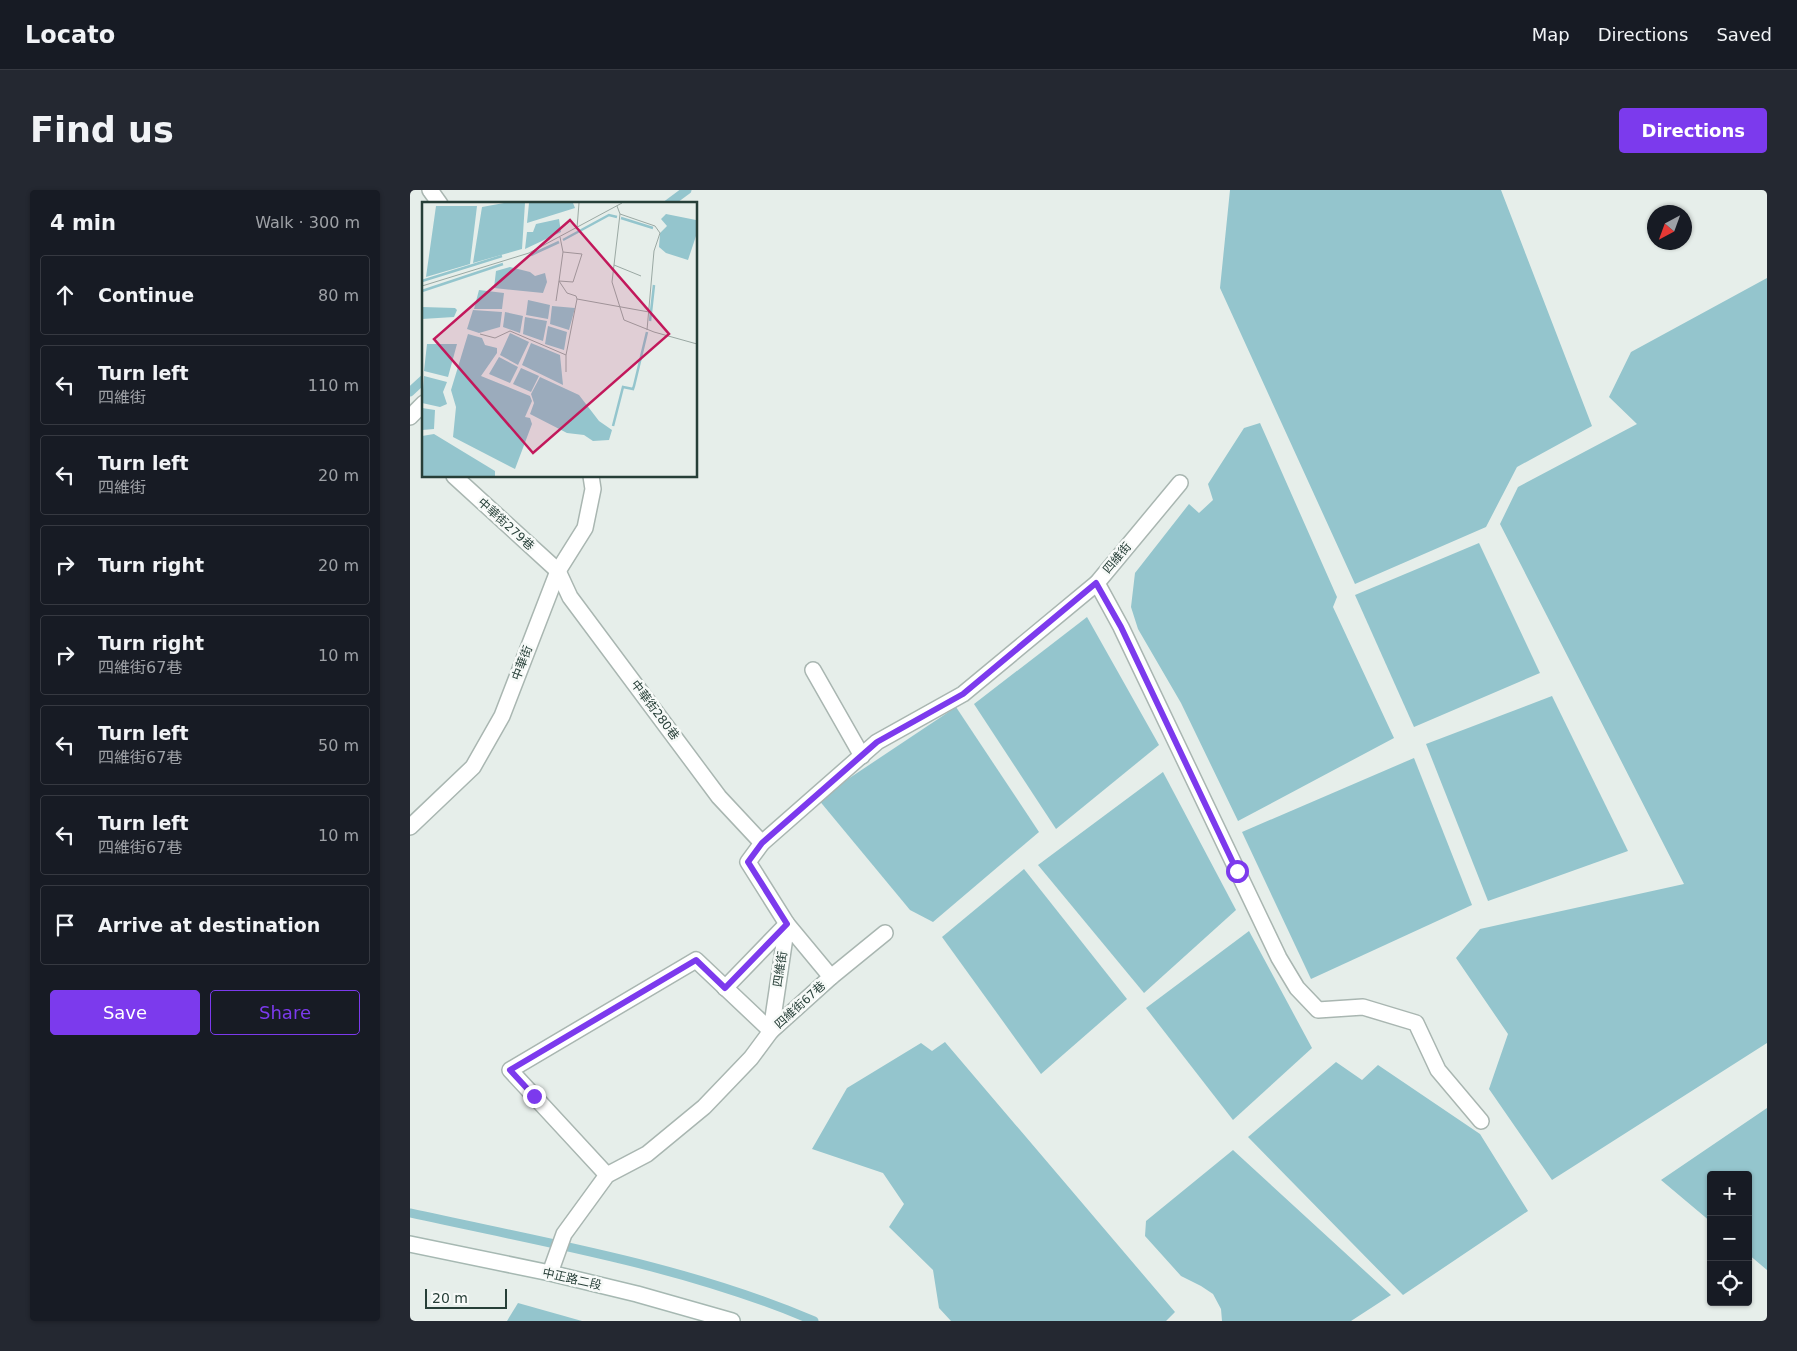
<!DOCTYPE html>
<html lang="en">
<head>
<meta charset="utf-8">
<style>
  :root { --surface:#171b24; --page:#242831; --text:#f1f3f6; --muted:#9ea1a6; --line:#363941; --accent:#7c3aed }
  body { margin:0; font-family:"DejaVu Sans","Noto Sans TC",sans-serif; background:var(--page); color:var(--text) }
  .controls { position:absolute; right:15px; bottom:15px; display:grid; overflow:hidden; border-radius:5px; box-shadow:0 1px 4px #0004 }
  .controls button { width:45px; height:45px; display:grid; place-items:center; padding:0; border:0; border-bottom:1px solid var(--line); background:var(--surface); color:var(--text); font:25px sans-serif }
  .compass { position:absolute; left:1237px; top:15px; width:45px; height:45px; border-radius:50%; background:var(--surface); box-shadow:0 1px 4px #0004; rotate:221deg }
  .scale { position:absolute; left:15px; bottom:12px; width:82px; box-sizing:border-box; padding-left:5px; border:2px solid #273f38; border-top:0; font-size:14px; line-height:18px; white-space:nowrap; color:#273f38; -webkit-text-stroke:4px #f7faf8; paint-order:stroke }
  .stop { position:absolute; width:15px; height:15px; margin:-11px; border:4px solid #7c3aed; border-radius:50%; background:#fff }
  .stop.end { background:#7c3aed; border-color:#fff; box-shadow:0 1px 5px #0008 }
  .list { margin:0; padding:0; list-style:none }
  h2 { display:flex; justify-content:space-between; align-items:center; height:65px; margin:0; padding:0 20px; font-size:21px }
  h2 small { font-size:16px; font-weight:400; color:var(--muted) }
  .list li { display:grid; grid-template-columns:32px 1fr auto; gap:15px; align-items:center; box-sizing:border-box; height:80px; margin:0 10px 10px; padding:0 10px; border:1px solid var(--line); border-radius:5px }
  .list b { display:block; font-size:19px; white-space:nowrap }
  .list p { margin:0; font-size:16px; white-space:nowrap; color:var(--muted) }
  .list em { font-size:16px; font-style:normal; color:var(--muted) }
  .actions { display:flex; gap:10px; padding:15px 20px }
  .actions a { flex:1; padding:11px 0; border:1px solid var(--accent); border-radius:5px; text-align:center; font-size:18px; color:var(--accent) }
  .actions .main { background:var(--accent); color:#fff }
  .icon { flex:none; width:28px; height:28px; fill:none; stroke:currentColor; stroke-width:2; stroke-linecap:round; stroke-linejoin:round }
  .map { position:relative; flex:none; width:1357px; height:1131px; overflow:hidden; border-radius:5px }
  header { display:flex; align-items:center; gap:30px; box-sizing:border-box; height:70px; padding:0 25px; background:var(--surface); border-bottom:1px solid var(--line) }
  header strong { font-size:24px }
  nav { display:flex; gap:28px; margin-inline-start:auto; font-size:18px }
  .intro { display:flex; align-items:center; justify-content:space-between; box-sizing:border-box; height:120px; padding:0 30px }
  h1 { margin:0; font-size:35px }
  .button { padding:12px 22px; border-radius:5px; background:var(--accent); color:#fff; font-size:18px; font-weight:700 }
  main { display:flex; gap:30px; padding:0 30px }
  aside { flex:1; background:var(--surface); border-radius:5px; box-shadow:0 1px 4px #0004 }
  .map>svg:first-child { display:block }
  .water { fill:#94c5cd }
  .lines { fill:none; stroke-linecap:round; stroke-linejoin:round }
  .stream { stroke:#94c5cd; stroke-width:9 }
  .service-casing { stroke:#a9b6b1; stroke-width:18 }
  .minor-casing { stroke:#a9b6b1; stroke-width:18 }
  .secondary-casing { stroke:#a6b8b2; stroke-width:18 }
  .service { stroke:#fff; stroke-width:15 }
  .minor { stroke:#fff; stroke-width:15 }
  .secondary { stroke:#fff; stroke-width:15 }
  .route { stroke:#7c3aed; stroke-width:6 }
  .labels { text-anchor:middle; stroke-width:5; stroke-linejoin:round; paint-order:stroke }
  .street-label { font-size:12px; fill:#273f38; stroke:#f7faf8 }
  .inset-river { fill:none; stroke:#94c5cd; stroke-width:2.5 }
  .inset-road { fill:none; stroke:#9aa8a3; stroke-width:1 }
  .view { fill:#c2185b; fill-opacity:0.15; stroke:#c2185b; stroke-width:2.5 }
  .inset-edge { fill:none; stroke:#273f38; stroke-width:2.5 }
</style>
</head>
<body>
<header>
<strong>Locato</strong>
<nav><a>Map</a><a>Directions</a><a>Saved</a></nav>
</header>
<div class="intro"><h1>Find us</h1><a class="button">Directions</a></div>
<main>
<aside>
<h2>4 min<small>Walk · 300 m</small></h2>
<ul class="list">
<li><svg class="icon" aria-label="ahead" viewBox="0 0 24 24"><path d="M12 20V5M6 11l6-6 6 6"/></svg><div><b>Continue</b></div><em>80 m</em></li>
<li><svg class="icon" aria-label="left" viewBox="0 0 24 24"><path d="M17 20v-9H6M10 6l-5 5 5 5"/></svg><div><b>Turn left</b><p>四維街</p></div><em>110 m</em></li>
<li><svg class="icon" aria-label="left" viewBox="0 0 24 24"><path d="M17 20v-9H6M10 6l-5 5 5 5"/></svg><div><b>Turn left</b><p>四維街</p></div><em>20 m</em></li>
<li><svg class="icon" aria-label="right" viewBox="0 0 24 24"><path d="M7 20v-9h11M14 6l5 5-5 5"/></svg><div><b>Turn right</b></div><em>20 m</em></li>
<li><svg class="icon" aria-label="right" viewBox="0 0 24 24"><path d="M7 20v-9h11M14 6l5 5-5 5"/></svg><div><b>Turn right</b><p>四維街67巷</p></div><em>10 m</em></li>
<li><svg class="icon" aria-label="left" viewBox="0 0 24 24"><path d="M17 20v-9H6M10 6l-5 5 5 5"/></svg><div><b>Turn left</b><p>四維街67巷</p></div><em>50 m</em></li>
<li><svg class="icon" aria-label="left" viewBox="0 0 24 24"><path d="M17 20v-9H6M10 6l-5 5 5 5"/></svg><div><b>Turn left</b><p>四維街67巷</p></div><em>10 m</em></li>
<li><svg class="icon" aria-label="arrive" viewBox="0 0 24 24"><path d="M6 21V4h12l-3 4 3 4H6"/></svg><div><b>Arrive at destination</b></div></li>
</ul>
<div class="actions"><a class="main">Save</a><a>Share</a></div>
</aside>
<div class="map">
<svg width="1357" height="1131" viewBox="0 0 1357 1131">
  <rect width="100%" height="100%" fill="#e6eeea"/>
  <g class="water">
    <polygon points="820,0 1091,0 1182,236 1107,277 1076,337 945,394 810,98"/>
    <polygon points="1357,88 1357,853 1142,990 1079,899 1098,844 1046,768 1070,739 1274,694 1090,334 1108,297 1227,234 1199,207 1221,162"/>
    <polygon points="850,233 927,407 923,417 984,548 828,631 771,513 728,439 721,417 725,383 779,314 789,323 803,310 798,294 834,238"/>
    <polygon points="1069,353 1130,483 1004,537 945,405"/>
    <polygon points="677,427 749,555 646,639 564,514"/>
    <polygon points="1142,506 1218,661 1078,711 1016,554"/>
    <polygon points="546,517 629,642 523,732 500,720 408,609"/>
    <polygon points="1004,568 1062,715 901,789 832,642"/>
    <polygon points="753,582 826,720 734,803 628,675"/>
    <polygon points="614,679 717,809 631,884 532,747"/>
    <polygon points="839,741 902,858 823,930 736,818"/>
    <polygon points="535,852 765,1122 756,1131 541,1131 529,1118 523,1080 479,1037 494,1014 473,983 402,959 437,898 511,853 522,861"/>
    <polygon points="926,872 952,890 968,875 1070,944 1118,1021 993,1105 838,947"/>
    <polygon points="1357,918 1357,1080 1338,1064 1338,985 1301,985 1301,1032 1251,990"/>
    <polygon points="823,960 981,1105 941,1131 812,1131 811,1119 803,1104 791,1096 771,1086 735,1046 736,1031"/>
    <polygon points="108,1113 172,1131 97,1131"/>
  </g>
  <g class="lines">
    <g class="stream">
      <polyline points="258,14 277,0"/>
      <polyline points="0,202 14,189"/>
      <path d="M0,1023c136,30 276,53 404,108"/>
    </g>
    <defs>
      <g id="service">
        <polyline points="0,227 14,213"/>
        <polyline points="44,286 148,381 160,407 309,607 352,653"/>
        <polyline points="687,393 711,437 869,768 887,798 908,820 953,817 1006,833 1028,880 1071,931"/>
        <polyline points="403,480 452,566"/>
        <polyline points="315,798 377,734 421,787"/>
        <polyline points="197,985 100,880 286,770 361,841 421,787 475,743"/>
        <polyline points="140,1083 154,1044 197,985 237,964 294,917 341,868 361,841 377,734 338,672 352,653 467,552 553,504 687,393 770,293"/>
      </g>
      <g id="minor">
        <polyline points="20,0 30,14"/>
        <polyline points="0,637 63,577 92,526 148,381 175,338 183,299 181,286"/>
      </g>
      <polyline id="secondary" points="0,1054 140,1083 227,1104 322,1131"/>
    </defs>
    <use href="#service" class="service-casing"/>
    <use href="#minor" class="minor-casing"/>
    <use href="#secondary" class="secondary-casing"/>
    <use href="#service" class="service"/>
    <use href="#minor" class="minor"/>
    <use href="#secondary" class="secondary"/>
  </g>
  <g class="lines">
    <polyline class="route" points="124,906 100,880 286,770 315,798 377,734 338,672 352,653 467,552 553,504 686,393 711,437 827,681"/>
  </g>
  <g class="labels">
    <g class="street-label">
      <text transform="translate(96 334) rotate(42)" y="4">中華街279巷</text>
      <text transform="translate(707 368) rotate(-50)" y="4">四維街</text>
      <text transform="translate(112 473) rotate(-69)" y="4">中華街</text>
      <text transform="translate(245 520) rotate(53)" y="4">中華街280巷</text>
      <text transform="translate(370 779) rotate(-81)" y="4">四維街</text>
      <text transform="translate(390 815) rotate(-42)" y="4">四維街67巷</text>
      <text transform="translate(162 1089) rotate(13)" y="4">中正路二段</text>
    </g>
  </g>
  <g transform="translate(12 12)">
    <rect width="275" height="275" fill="#e6eeea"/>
    <path d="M82,1h21l-3,46 -49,14 9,-56zM107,1h44l2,5 -48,15zM14,4h41l-7,58 -44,13zM244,12l30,6v16l-8,24 -22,-7 -7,-6 1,-14 7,-7 -6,-7zM137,17l2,13 -36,17 2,-17h6l3,-8zM88,65l20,5 5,4 10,-3 2,9 -4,11 -49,-5 2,-17zM57,88l25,3 -2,16h-28zM106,98l22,5 -2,14 -22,-4zM130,104l23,2 -6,22 -19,-6zM0,105l33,1 2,2 -3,7 -32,2zM51,108l29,2 -2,15 -21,6 -12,-4zM83,110l18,4 -3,17 -17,-6zM103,115l22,4 -4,20 -20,-7zM126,124l19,6 -3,18 -19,-6zM88,131l19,9 -11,23 -18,-10zM46,132l14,4 3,7 12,3v5l-16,23 49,20 2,5 -7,16 5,1 2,6 -17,45 -62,-32 3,-30 -5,-17zM109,141l29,12 3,30 -41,-20zM5,142h30l-9,33 -24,-6zM77,155l19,10 -8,16 -21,-9zM99,166l18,8 -8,16 -18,-8zM2,174l23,6 -4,10 4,12 -7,3 -18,-4zM118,175l39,18 20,26 13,9 -3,10 -16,1 -9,-6 -17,-2 -37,-19 4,-11 -3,-9zM0,206l13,2 -1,19 -12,1zM12,232l61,37v5h-73v-40z" fill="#94c5cd"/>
    <path class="inset-river" d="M199,16l32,10M141,38l46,-25 8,2M109,53l28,-13M0,79l80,-25M0,89l81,-27M228,119l4,-36M191,224l10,-39 10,2 1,-3 13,-54"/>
    <path class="inset-road" d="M195,4l3,8 -8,68 12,38 30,12 43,12M198,12l35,12 5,7 -6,18 -7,79M155,26l2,-25M138,35l3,15 -4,29 8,12 9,3 1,3 -11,56v17M192,63l27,11M0,84l107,-33 93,-50M155,97l72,13M134,99l3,-20 14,1 9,-28 -19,-2M58,132l15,4 15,-7 56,24"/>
    <path class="view" d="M148,18l99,114 -136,119 -99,-114z"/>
    <rect width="275" height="275" class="inset-edge"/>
  </g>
</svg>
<div class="controls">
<button>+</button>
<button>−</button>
<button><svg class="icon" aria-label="locate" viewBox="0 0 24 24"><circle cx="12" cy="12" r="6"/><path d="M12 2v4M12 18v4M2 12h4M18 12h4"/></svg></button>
</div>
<svg class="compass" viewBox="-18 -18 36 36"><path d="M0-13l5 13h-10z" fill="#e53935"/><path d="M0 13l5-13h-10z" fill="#9ea1a6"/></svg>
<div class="scale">20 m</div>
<div class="stop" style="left:827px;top:681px"></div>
<div class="stop end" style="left:124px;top:906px"></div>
</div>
</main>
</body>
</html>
